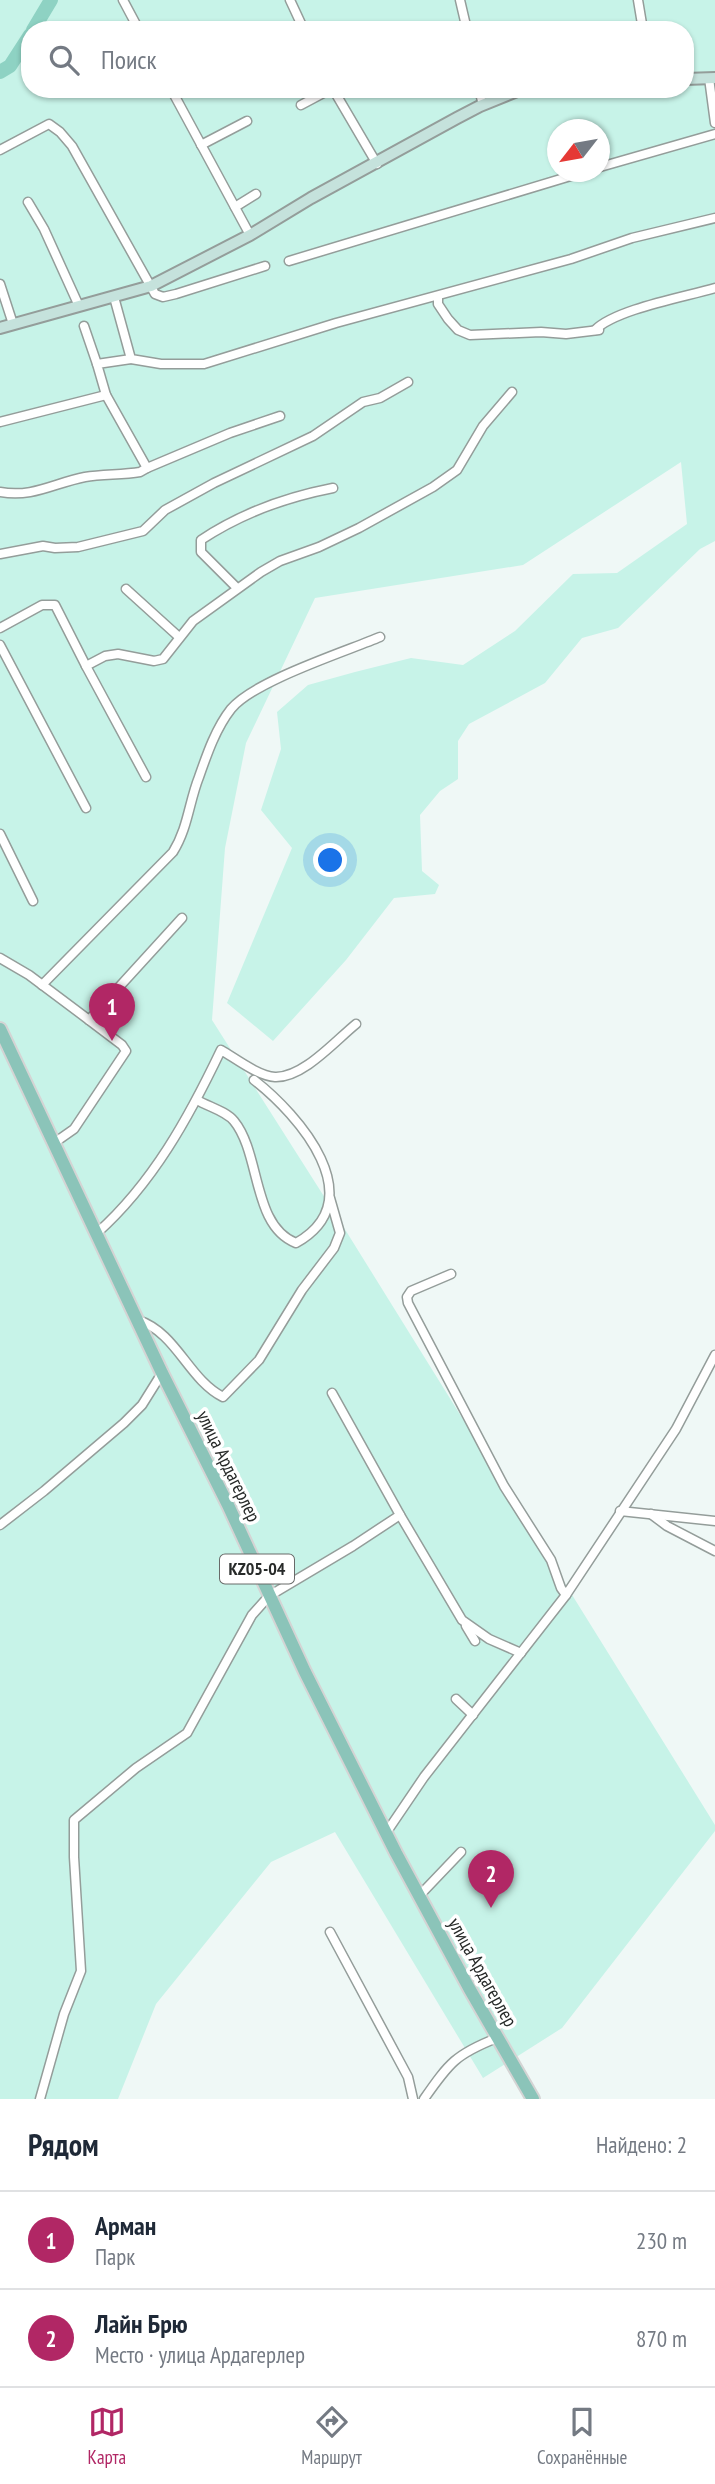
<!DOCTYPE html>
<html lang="ru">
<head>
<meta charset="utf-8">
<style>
  :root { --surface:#fff; --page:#f2f2f3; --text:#1f2937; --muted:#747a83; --line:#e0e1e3; --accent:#b12765 }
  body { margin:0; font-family:"PT Sans Narrow",sans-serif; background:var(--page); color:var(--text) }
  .compass { position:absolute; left:547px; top:119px; width:63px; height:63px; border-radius:50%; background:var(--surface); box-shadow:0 2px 5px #0004; rotate:239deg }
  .you { position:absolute; left:331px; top:861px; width:24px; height:24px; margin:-18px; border:5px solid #fff; border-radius:50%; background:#1a73e8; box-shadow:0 0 0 10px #1a73e833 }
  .badge { display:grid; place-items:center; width:46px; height:46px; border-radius:50%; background:var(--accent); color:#fff; font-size:23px; font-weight:700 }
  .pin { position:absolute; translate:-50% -58px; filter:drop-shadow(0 2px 4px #0008) }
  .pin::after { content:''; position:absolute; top:37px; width:24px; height:21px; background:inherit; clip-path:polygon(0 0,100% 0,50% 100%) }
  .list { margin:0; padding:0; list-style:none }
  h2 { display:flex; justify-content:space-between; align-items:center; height:91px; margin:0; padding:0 28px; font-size:30px }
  h2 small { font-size:23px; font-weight:400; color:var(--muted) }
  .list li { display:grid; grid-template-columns:46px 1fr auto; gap:21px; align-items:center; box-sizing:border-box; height:98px; padding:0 28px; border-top:2px solid var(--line) }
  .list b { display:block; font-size:26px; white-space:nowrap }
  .list p { margin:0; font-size:23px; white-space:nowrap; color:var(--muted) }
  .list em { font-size:23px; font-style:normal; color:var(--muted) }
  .icon { flex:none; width:38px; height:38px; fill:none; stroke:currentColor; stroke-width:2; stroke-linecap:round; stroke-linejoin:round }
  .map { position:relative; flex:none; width:715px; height:2099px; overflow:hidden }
  .search { position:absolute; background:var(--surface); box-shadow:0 2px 5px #0004; left:21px; right:21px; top:21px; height:77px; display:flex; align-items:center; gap:18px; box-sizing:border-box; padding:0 24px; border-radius:28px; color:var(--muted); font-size:26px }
  .sheet { height:287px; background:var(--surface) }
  nav { display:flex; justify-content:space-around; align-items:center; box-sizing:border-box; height:98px; border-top:2px solid var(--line); background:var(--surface); font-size:19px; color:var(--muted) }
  nav a { display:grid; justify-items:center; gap:4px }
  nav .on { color:var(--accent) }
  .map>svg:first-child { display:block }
  .green { fill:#c7f3e8; fill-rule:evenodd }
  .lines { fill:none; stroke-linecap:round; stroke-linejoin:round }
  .river { stroke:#8ed2c3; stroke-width:14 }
  .street-casing { stroke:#949d9a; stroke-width:11 }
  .secondary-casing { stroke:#949d9a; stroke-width:14 }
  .primary-casing { stroke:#d4d4d4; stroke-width:16 }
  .street { stroke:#fff; stroke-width:8 }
  .secondary { stroke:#c5e2dc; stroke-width:10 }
  .primary { stroke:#8bc4b9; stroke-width:12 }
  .labels { text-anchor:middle; stroke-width:7; stroke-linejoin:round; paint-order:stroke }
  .shield { fill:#fff; stroke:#686a69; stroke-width:2 }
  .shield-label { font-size:18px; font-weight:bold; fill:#272a29 }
  .street-label { font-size:19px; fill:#272a29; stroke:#fff }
</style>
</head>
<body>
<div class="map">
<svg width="715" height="2099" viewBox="0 0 715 2099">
  <rect width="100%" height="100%" fill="#eff8f6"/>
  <path class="green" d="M0,0h715v541l-15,8 -82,79 -36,10 -37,45 -76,41 -11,17v38l-18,12 -20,24 2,56 17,14 -4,9 -41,4 -48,62 -73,81 -46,-38 65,-155 -31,-38 20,-61 -4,-37 31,-27 47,-13 56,-14 52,7 52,-34 58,-57 44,-1 70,-49 -6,-62 -158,103 -208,33 -69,145 -21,105 -13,172 134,211 369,594v6l-153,197 -79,50 -148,-246 -64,30 -115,142 -38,95h-118zM30,30h655v59h-655zM558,130h42v42h-42z"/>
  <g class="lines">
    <g class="river">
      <polyline points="33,30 51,0"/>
      <polyline points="0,72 10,66 30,35"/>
    </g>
    <defs>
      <g id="street">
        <polyline points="123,0 139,30"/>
        <polyline points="290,0 304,30"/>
        <polyline points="460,0 467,30"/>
        <polyline points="638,0 643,30"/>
        <polyline points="159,30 161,29"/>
        <polyline points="709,78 715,123"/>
        <polyline points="171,89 250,235"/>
        <polyline points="333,89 377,164"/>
        <polyline points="479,89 483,105"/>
        <polyline points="301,105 331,89"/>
        <polyline points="201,145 247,121"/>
        <polyline points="0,150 49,124 60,132 72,146 155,294 163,297 176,294 265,266"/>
        <polyline points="600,167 715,134"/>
        <polyline points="28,202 44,229 79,306"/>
        <polyline points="235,207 256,194"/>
        <polyline points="289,261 584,172"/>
        <polyline points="0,284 13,324"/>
        <polyline points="438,296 438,304 448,319 458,330 470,335 541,332 566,334 599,330"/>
        <polyline points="114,297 131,359 161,364 204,364 336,323 571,259 632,238 715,218"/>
        <polyline points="84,326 97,364"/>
        <path d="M595,330c21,-21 90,-33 120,-42"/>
        <polyline points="106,395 97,364 131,359"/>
        <polyline points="0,422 106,395 147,468 230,433 280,416"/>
        <path d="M0,492c33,6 54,-9 85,-15 18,-3 37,-2 55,-5l7,-4"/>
        <polyline points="0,554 43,546 55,548 78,547 143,531 165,510 214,483 313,436 363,402 380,398 408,382"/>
        <path d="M237,588l-36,-36v-12c39,-26 86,-43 132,-52"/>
        <polyline points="126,589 179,637"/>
        <polyline points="0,628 42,605 55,605 86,666"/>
        <polyline points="0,645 86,808"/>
        <polyline points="146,777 86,666 105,656 118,654 154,661 163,659 193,621 261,572 280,561 319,547 359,528 433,487 457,470 483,426 512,392"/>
        <polyline points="0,834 33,901"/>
        <polyline points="0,958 29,975 89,1020 182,918"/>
        <path d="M42,985l131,-133c15,-24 16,-50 26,-75 8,-23 17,-49 32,-68 23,-28 113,-57 149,-72"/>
        <path d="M197,1100c12,7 29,11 37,21 27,33 18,105 62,122 77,-43 3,-128 -42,-163"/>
        <polyline points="54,1143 74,1129 126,1051 122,1045 89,1020"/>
        <path d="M97,1233c56,-50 92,-116 124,-183 14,8 37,26 54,27 28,1 60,-36 81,-53"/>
        <polyline points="451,1274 411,1291 407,1297 408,1303 504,1486 551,1560 561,1588 566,1595"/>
        <path d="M138,1320c39,13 50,59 85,77l36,-37 43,-70 32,-42 6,-15 -10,-35"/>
        <polyline points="620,1511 715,1521"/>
        <polyline points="651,1514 667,1526 715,1551"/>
        <polyline points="400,1515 462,1620 489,1639 521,1653"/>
        <polyline points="0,1525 44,1491 124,1423 142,1405 162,1373"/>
        <polyline points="466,1626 475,1641"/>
        <polyline points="456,1699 473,1715"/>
        <polyline points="386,1833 424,1777 566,1595 676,1429 715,1355"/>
        <polyline points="419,1896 461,1852"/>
        <polyline points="330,1932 408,2077 413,2099"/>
        <polyline points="40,2099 64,2014 81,1971 74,1857 74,1820 136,1768 187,1733 252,1615 269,1596 353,1546 400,1515 332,1393"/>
        <path d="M424,2099c25,-36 32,-45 73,-61"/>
      </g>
      <g id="secondary">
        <polyline points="685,79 715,78"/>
        <polyline points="0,328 151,286 250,235 311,198 457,118 480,106 522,89"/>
      </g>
      <polyline id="primary" points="0,1029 162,1373 228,1505 305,1672 396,1853 469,1988 533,2099"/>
    </defs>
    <use href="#street" class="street-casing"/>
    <use href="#secondary" class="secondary-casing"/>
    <use href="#primary" class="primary-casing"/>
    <use href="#street" class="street"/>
    <use href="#secondary" class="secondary"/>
    <use href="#primary" class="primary"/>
  </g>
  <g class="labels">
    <rect class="shield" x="220" y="1554.5" width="74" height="29" rx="5"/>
    <g class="shield-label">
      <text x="257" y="1575">KZ05-04</text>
    </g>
    <g class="street-label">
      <text transform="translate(229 1466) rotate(64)" y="7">улица Ардагерлер</text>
      <text transform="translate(483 1972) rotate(61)" y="7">улица Ардагерлер</text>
    </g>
  </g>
</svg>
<svg class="compass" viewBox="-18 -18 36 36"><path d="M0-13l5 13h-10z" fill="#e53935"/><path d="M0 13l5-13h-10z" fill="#747a83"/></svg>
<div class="you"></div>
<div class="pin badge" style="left:112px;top:1041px">1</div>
<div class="pin badge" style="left:491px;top:1908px">2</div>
<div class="search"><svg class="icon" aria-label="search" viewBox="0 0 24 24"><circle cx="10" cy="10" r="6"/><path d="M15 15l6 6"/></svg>Поиск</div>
</div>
<section class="sheet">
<h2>Рядом<small>Найдено: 2</small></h2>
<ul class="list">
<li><span class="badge">1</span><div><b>Арман</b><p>Парк</p></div><em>230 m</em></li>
<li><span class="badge">2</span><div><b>Лайн Брю</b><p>Место · улица Ардагерлер</p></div><em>870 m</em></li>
</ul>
</section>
<nav>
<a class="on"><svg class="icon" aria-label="map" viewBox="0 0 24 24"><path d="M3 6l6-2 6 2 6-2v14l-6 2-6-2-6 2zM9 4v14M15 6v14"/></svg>Карта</a>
<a><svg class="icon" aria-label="directions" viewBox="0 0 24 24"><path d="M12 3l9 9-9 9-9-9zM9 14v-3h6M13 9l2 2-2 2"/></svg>Маршрут</a>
<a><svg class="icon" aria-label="saved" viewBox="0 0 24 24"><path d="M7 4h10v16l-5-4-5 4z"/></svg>Сохранённые</a>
</nav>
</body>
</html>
